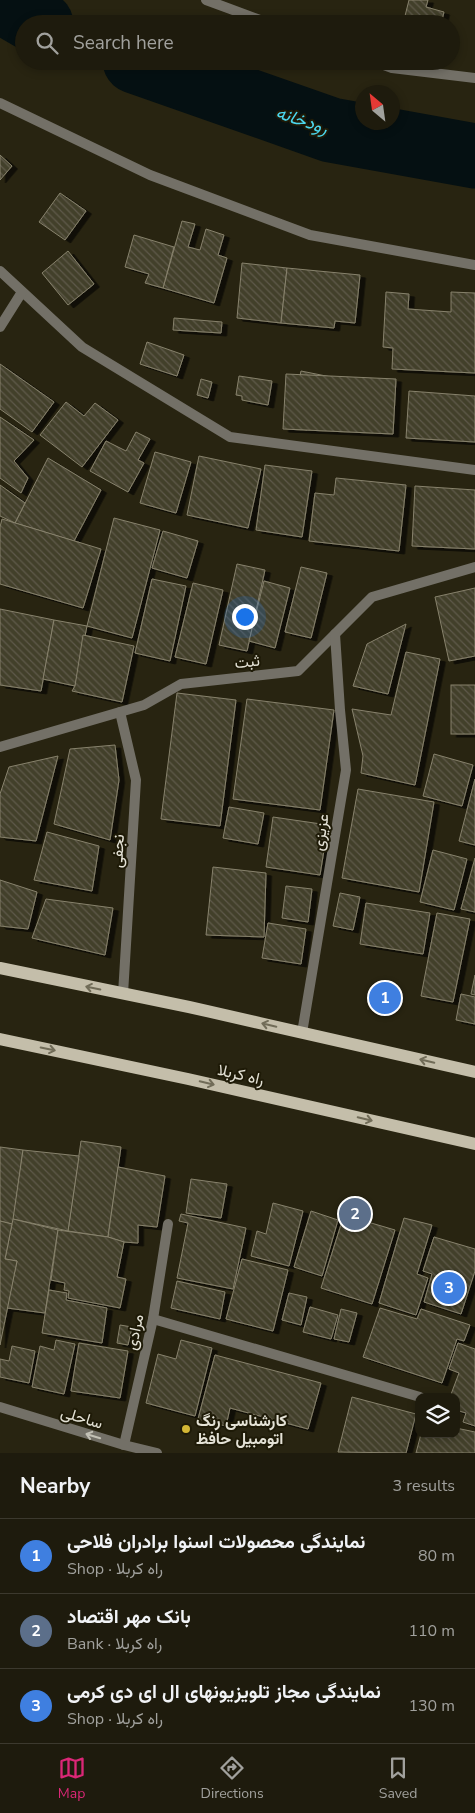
<!DOCTYPE html>
<html lang="en">
<head>
<meta charset="utf-8">
<style>
  :root { --surface:#1e1b0d; --page:#262416; --text:#f1f3f6; --muted:#a1a19d; --line:#3c392e; --accent:#db2777 }
  body { margin:0; font-family:"Nunito Sans",Vazirmatn,sans-serif; background:var(--page); color:var(--text) }
  .controls { position:absolute; right:15px; bottom:15px; display:grid; overflow:hidden; border-radius:10px; box-shadow:0 2px 8px #0003 }
  .controls button { width:45px; height:45px; display:grid; place-items:center; padding:0; border:0; border-bottom:1px solid var(--line); background:var(--surface); color:var(--text); font:25px sans-serif }
  .compass { position:absolute; left:355px; top:85px; width:45px; height:45px; border-radius:50%; background:var(--surface); box-shadow:0 2px 8px #0003; rotate:331deg }
  .you { position:absolute; left:244px; top:616px; width:18px; height:18px; margin:-12px; border:4px solid #fff; border-radius:50%; background:#1a73e8; box-shadow:0 0 0 8px #1a73e833 }
  .badge { display:grid; place-items:center; width:32px; height:32px; border-radius:50%; background:var(--accent); color:#fff; font-size:16px; font-weight:700 }
  .pin { position:absolute; translate:-50% -50%; border:2px solid #fff; box-shadow:0 1px 5px #0006 }
  .list { margin:0; padding:0; list-style:none }
  h2 { display:flex; justify-content:space-between; align-items:center; height:65px; margin:0; padding:0 20px; font-size:21px }
  h2 small { font-size:16px; font-weight:400; color:var(--muted) }
  .list li { display:grid; grid-template-columns:32px 1fr auto; gap:15px; align-items:center; box-sizing:border-box; height:75px; padding:0 20px; border-top:1px solid var(--line) }
  .list b { display:block; font-size:19px; white-space:nowrap }
  .list p { margin:0; font-size:16px; white-space:nowrap; color:var(--muted) }
  .list em { font-size:16px; font-style:normal; color:var(--muted) }
  .icon { flex:none; width:28px; height:28px; fill:none; stroke:currentColor; stroke-width:2; stroke-linecap:round; stroke-linejoin:round }
  .map { position:relative; flex:none; width:475px; height:1453px; overflow:hidden }
  .search { position:absolute; background:var(--surface); box-shadow:0 2px 8px #0003; left:15px; right:15px; top:15px; height:55px; display:flex; align-items:center; gap:12px; box-sizing:border-box; padding:0 18px; border-radius:28px; color:var(--muted); font-size:19px }
  .sheet { height:290px; background:var(--surface) }
  nav { display:flex; justify-content:space-around; align-items:center; box-sizing:border-box; height:70px; border-top:1px solid var(--line); background:var(--surface); font-size:14px; color:var(--muted) }
  nav a { display:grid; justify-items:center; gap:2px }
  nav .on { color:var(--accent) }
  .map>svg:first-child { display:block }
  .lines { fill:none; stroke-linecap:round; stroke-linejoin:round }
  .river { stroke:#051012; stroke-width:65 }
  .building { fill:url(#building-back-hatch); stroke:#87826c; filter:url(#shadow) }
  .minor { stroke:#737067; stroke-width:10 }
  .tertiary { stroke:#737067; stroke-width:10 }
  .primary { stroke:#c4beaa; stroke-width:12 }
  .oneway { stroke:#716c58 }
  .oneway2 { stroke:#c2c0b5 }
  .poi-dot { fill:#d3b635; stroke:#1e1a07; stroke-width:2 }
  .labels { text-anchor:middle; stroke-width:4; stroke-linejoin:round; paint-order:stroke }
  .street-label { font-size:16px; fill:#e4e2d6; stroke:#1e1a07 }
  .poi-label { font-size:16px; font-weight:bold; fill:#e4e2d6; stroke:#1e1a07; text-anchor:start }
  .water-label { font-size:18px; font-style:italic; fill:#4cd7ee; stroke:#1e1a07 }
</style>
</head>
<body>
<div class="map">
<svg width="475" height="1453" viewBox="0 0 475 1453">
  <defs>
    <pattern id="building-back-hatch" width="6" height="6" patternUnits="userSpaceOnUse" patternTransform="scale(1.25)"><rect width="6" height="6" fill="#433f2b"/><path d="M-1 5l2 2M0 0l6 6M5-1l2 2" fill="none" stroke="#5e5a49"/></pattern>
    <filter id="shadow"><feDropShadow dx="5.5" dy="3" stdDeviation="0" flood-color="#0009"/></filter>
  </defs>
  <rect width="100%" height="100%" fill="#282411"/>
  <g class="lines">
    <g class="river">
      <polyline points="0,0 41,24"/>
      <polyline points="135,61 331,130 475,156"/>
    </g>
  </g>
  <g class="building">
    <polygon points="409,0 428,0 426,7 444,12 441,24 403,24"/>
    <polygon points="0,155 12,166 0,180"/>
    <polygon points="60,193 86,211 65,240 39,222"/>
    <polygon points="182,221 195,224 188,247 200,250 206,229 224,235 218,255 227,258 214,303 163,288"/>
    <polygon points="134,235 174,247 163,288 145,283 149,274 125,267"/>
    <polygon points="68,251 94,284 68,305 42,273"/>
    <polygon points="242,263 287,268 281,323 237,318"/>
    <polygon points="287,268 360,275 355,323 335,321 334,328 281,323"/>
    <polygon points="386,292 409,294 408,309 451,312 451,292 475,293 475,373 392,369 393,348 383,347"/>
    <polygon points="174,318 222,322 221,333 173,330"/>
    <polygon points="147,342 184,355 177,376 140,364"/>
    <polygon points="0,364 54,402 32,432 0,409"/>
    <polygon points="301,371 341,379 336,401 314,396 307,430 289,427"/>
    <polygon points="286,374 396,379 393,434 283,429"/>
    <polygon points="239,376 272,381 268,405 242,400 242,396 236,395"/>
    <polygon points="201,379 212,382 208,398 197,395"/>
    <polygon points="409,391 475,396 475,442 406,438"/>
    <polygon points="66,402 84,416 95,403 118,420 82,467 40,435"/>
    <polygon points="0,417 34,440 14,461 28,478 21,493 0,478"/>
    <polygon points="136,432 150,439 138,460 144,463 128,492 90,471 106,441 126,451"/>
    <polygon points="155,452 191,462 176,513 140,503"/>
    <polygon points="199,456 261,469 248,528 187,515"/>
    <polygon points="48,458 101,490 74,541 15,523"/>
    <polygon points="265,465 312,471 302,537 256,530"/>
    <polygon points="336,478 406,485 399,551 309,541 315,493 334,495"/>
    <polygon points="0,485 25,503 15,523 0,516"/>
    <polygon points="415,486 475,490 475,549 412,546"/>
    <polygon points="114,518 160,530 132,638 87,626"/>
    <polygon points="2,519 101,549 83,608 0,584 0,527"/>
    <polygon points="163,531 198,541 187,578 152,568"/>
    <polygon points="237,564 265,570 247,651 219,645"/>
    <polygon points="301,567 327,573 311,638 285,632"/>
    <polygon points="152,579 186,586 170,661 135,653"/>
    <polygon points="264,581 290,588 275,648 249,641"/>
    <polygon points="193,583 223,590 206,664 175,657"/>
    <polygon points="475,588 475,656 449,661 435,597"/>
    <polygon points="0,609 54,620 41,691 0,685"/>
    <polygon points="54,620 87,626 75,686 43,679"/>
    <polygon points="406,624 388,694 353,686 367,644"/>
    <polygon points="83,635 134,646 122,702 72,691 75,686"/>
    <polygon points="406,652 440,659 415,785 361,773 363,756 352,709 391,715"/>
    <rect x="451" y="685" width="24" height="49"/>
    <polygon points="177,693 236,700 220,826 161,819"/>
    <polygon points="247,699 334,710 320,810 233,799"/>
    <polygon points="115,745 119,780 110,840 54,824 70,749"/>
    <polygon points="434,754 473,765 462,806 423,796"/>
    <polygon points="58,756 36,841 0,837 0,794 9,767"/>
    <polygon points="475,779 475,845 459,841"/>
    <polygon points="358,789 434,802 419,892 342,878"/>
    <polygon points="229,807 264,813 258,844 223,838"/>
    <polygon points="273,817 328,825 320,875 266,867"/>
    <polygon points="47,832 99,846 92,891 34,880"/>
    <polygon points="433,850 467,859 454,910 420,902"/>
    <polygon points="475,858 475,912 461,909"/>
    <polygon points="213,867 266,873 264,937 206,935"/>
    <polygon points="0,880 37,892 28,929 0,926"/>
    <polygon points="286,886 312,889 308,922 282,918"/>
    <polygon points="340,893 360,897 353,930 333,926"/>
    <polygon points="46,899 113,908 105,955 32,938"/>
    <polygon points="366,903 430,913 423,954 360,944"/>
    <polygon points="437,913 470,919 453,1002 421,996"/>
    <polygon points="268,923 306,929 301,964 262,958"/>
    <polygon points="475,975 475,995 471,994"/>
    <polygon points="461,994 475,997 475,1024 456,1020"/>
    <polygon points="81,1141 121,1147 108,1237 68,1231"/>
    <polygon points="0,1147 23,1150 12,1230 12,1224 0,1221"/>
    <polygon points="23,1150 79,1156 68,1231 13,1219"/>
    <polygon points="118,1167 165,1176 157,1227 138,1225 138,1243 124,1242 108,1237"/>
    <polygon points="191,1179 227,1184 221,1218 186,1213"/>
    <polygon points="273,1203 303,1211 289,1266 251,1256 257,1231 266,1234"/>
    <polygon points="311,1211 338,1220 322,1276 294,1267"/>
    <polygon points="181,1214 246,1228 233,1289 177,1278 188,1223 179,1221"/>
    <polygon points="344,1215 395,1230 372,1304 321,1288"/>
    <polygon points="404,1218 432,1225 417,1274 428,1278 416,1315 379,1303"/>
    <polygon points="13,1219 58,1230 45,1313 7,1308 17,1261 5,1259"/>
    <polygon points="0,1221 12,1224 5,1259 17,1261 0,1345"/>
    <polygon points="58,1230 108,1237 124,1242 117,1277 126,1279 120,1308 68,1298 69,1291 64,1290 65,1283 51,1280"/>
    <polygon points="434,1237 475,1249 475,1271 461,1314 424,1302 432,1274 423,1271"/>
    <polygon points="242,1259 288,1270 273,1331 226,1319"/>
    <polygon points="177,1281 225,1292 220,1319 171,1308"/>
    <polygon points="49,1290 67,1293 66,1300 107,1308 102,1343 42,1333"/>
    <polygon points="289,1293 307,1297 301,1325 282,1320"/>
    <polygon points="310,1307 338,1315 331,1339 303,1332"/>
    <polygon points="380,1308 417,1319 421,1309 470,1325 464,1341 457,1339 442,1383 363,1357"/>
    <polygon points="341,1309 357,1313 349,1342 334,1339"/>
    <polygon points="120,1325 132,1327 128,1345 117,1343"/>
    <polygon points="56,1340 75,1344 64,1394 32,1387 40,1346 54,1350"/>
    <polygon points="181,1340 212,1348 195,1416 146,1403 158,1354 176,1359"/>
    <polygon points="79,1343 128,1351 120,1398 71,1391"/>
    <polygon points="458,1343 475,1349 475,1426 463,1422 466,1413 456,1410 456,1397 450,1397 459,1373 449,1369"/>
    <polygon points="12,1346 35,1351 29,1383 0,1377 0,1359 9,1361"/>
    <polygon points="215,1355 321,1383 308,1429 230,1408 226,1426 198,1419"/>
    <polygon points="352,1397 416,1414 406,1453 338,1452"/>
    <polygon points="456,1428 475,1432 475,1453 416,1453 421,1434 456,1434"/>
  </g>
  <g class="lines">
    <g class="minor">
      <polyline points="206,0 271,24"/>
      <polyline points="373,61 392,68 475,78"/>
      <polyline points="0,103 150,175 310,235 475,265"/>
      <polyline points="0,271 82,347 230,437 475,470"/>
      <polyline points="0,327 22,292"/>
      <polyline points="120,712 136,780 123,994"/>
      <polyline points="0,747 144,705 181,684 298,671 372,597 475,567"/>
      <polyline points="302,1033 346,770 340,710 335,634"/>
      <polyline points="153,1319 420,1397"/>
      <polyline points="124,1445 153,1319 168,1224"/>
    </g>
    <polyline class="tertiary" points="0,1407 124,1445 157,1453"/>
    <g class="primary">
      <polyline points="0,968 189,1007 475,1072"/>
      <polyline points="0,1039 188,1079 475,1144"/>
    </g>
  </g>
  <defs><path id="oneway-shaft" d="M-6 0H5M1.5-3L5.5 0L1.5 3" fill="none" stroke-width="1.6" stroke-linecap="round" stroke-linejoin="round" transform="scale(1.25)"/></defs>
  <g class="oneway">
    <use href="#oneway-shaft" transform="translate(93 988) rotate(-168)"/>
    <use href="#oneway-shaft" transform="translate(269 1025) rotate(-167)"/>
    <use href="#oneway-shaft" transform="translate(48 1049) rotate(12)"/>
    <use href="#oneway-shaft" transform="translate(427 1061) rotate(-167)"/>
    <use href="#oneway-shaft" transform="translate(207 1083) rotate(13)"/>
    <use href="#oneway-shaft" transform="translate(365 1119) rotate(13)"/>
  </g>
  <use class="oneway2" href="#oneway-shaft" transform="translate(93 1436) rotate(-163)"/>
  <circle class="poi-dot" cx="186" cy="1429" r="5"/>
  <g class="labels">
    <g class="street-label">
      <text transform="translate(247 661) rotate(-7)" y="6">ثبت</text>
      <text transform="translate(320 832) rotate(-81)" y="6">عزیزی</text>
      <text transform="translate(117 851) rotate(-87)" y="6">نجفی</text>
      <text transform="translate(241 1074) rotate(13)" y="6">راه کربلا</text>
      <text transform="translate(134 1332) rotate(-78)" y="6">مرادی</text>
      <text transform="translate(82 1417) rotate(17)" y="6">ساحلی</text>
    </g>
    <g class="poi-label">
      <text x="196" y="1426">کارشناسی رنگ<tspan x="196" dy="18">اتومبیل حافظ</tspan></text>
    </g>
    <g class="water-label">
      <text transform="translate(302 120) rotate(19)" y="6">رودخانه</text>
    </g>
  </g>
</svg>
<div class="controls">
<button><svg class="icon" aria-label="layers" viewBox="0 0 24 24"><path d="M12 4l9 5-9 5-9-5zM3 14l9 5 9-5"/></svg></button>
</div>
<svg class="compass" viewBox="-18 -18 36 36"><path d="M0-13l5 13h-10z" fill="#e53935"/><path d="M0 13l5-13h-10z" fill="#a1a19d"/></svg>
<div class="you"></div>
<div class="pin badge" style="left:385px;top:998px;background:#3f7fe0">1</div>
<div class="pin badge" style="left:355px;top:1214px;background:#5c6f8a">2</div>
<div class="pin badge" style="left:449px;top:1288px;background:#3f7fe0">3</div>
<div class="search"><svg class="icon" aria-label="search" viewBox="0 0 24 24"><circle cx="10" cy="10" r="6"/><path d="M15 15l6 6"/></svg>Search here</div>
</div>
<section class="sheet">
<h2>Nearby<small>3 results</small></h2>
<ul class="list">
<li><span class="badge" style="background:#3f7fe0">1</span><div><b>نمایندگی محصولات اسنوا برادران فلاحی</b><p>Shop · راه کربلا</p></div><em>80 m</em></li>
<li><span class="badge" style="background:#5c6f8a">2</span><div><b>بانک مهر اقتصاد</b><p>Bank · راه کربلا</p></div><em>110 m</em></li>
<li><span class="badge" style="background:#3f7fe0">3</span><div><b>نمایندگی مجاز تلویزیونهای ال ای دی کرمی</b><p>Shop · راه کربلا</p></div><em>130 m</em></li>
</ul>
</section>
<nav>
<a class="on"><svg class="icon" aria-label="map" viewBox="0 0 24 24"><path d="M3 6l6-2 6 2 6-2v14l-6 2-6-2-6 2zM9 4v14M15 6v14"/></svg>Map</a>
<a><svg class="icon" aria-label="directions" viewBox="0 0 24 24"><path d="M12 3l9 9-9 9-9-9zM9 14v-3h6M13 9l2 2-2 2"/></svg>Directions</a>
<a><svg class="icon" aria-label="saved" viewBox="0 0 24 24"><path d="M7 4h10v16l-5-4-5 4z"/></svg>Saved</a>
</nav>
</body>
</html>
